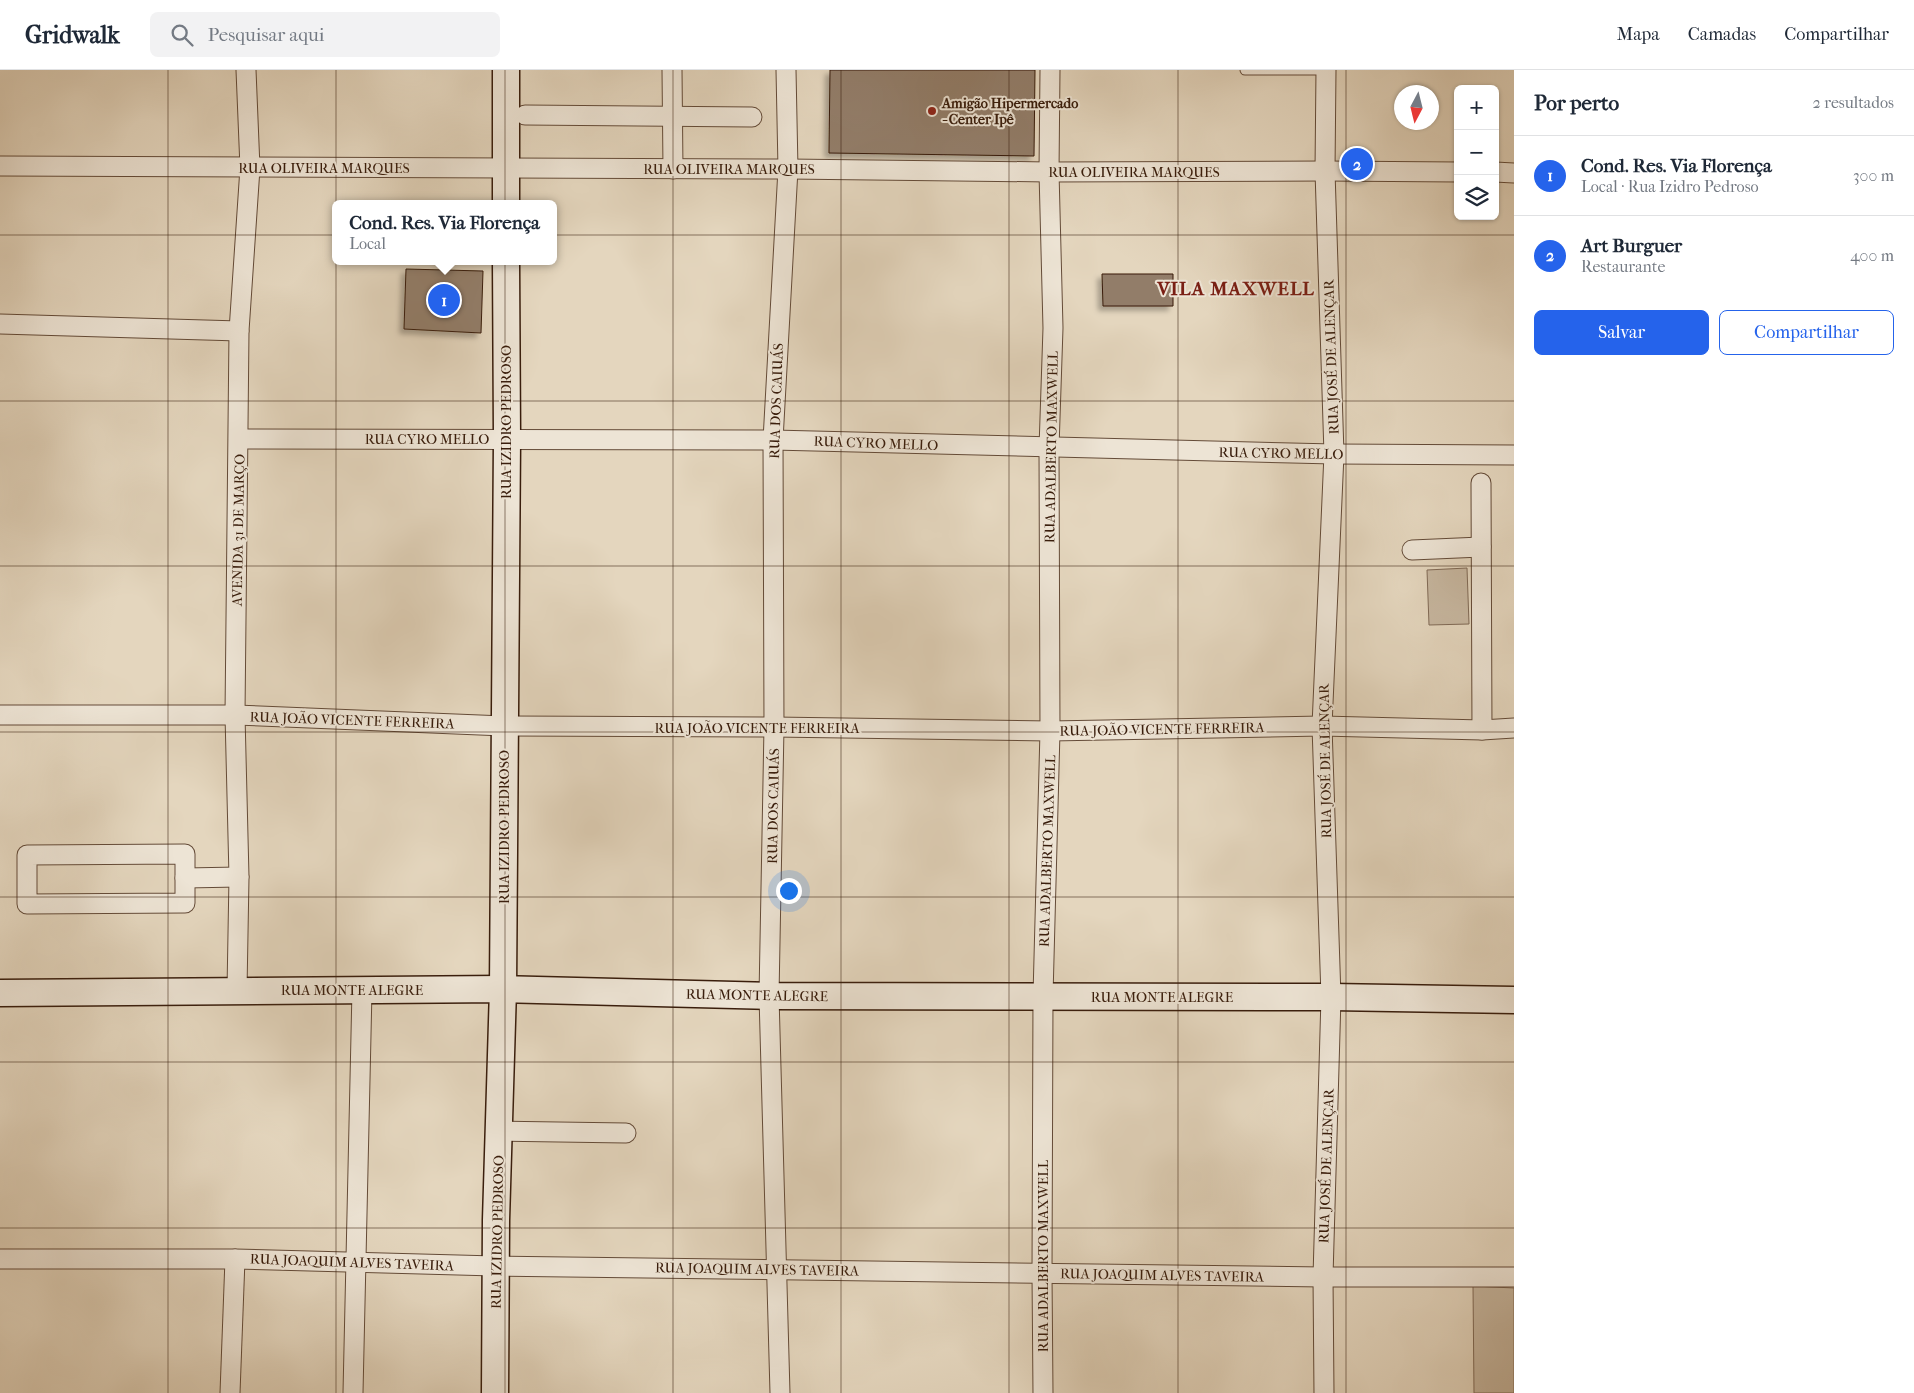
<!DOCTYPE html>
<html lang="pt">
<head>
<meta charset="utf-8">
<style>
  :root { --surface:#fff; --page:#f2f2f3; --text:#1f2937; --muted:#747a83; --line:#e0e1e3; --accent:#2563eb }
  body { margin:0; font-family:"IM FELL French Canon",serif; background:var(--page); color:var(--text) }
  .controls { position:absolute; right:15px; top:15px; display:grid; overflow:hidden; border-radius:8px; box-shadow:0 1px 4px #0004 }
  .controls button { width:45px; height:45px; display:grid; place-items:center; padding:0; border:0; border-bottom:1px solid var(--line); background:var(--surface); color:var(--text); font:25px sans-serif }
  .compass { position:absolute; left:1394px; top:15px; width:45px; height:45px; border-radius:50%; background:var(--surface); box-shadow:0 1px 4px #0004; rotate:187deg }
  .you { position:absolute; left:788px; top:820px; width:18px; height:18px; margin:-12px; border:4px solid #fff; border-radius:50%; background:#1a73e8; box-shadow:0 0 0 8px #1a73e833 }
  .badge { display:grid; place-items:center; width:32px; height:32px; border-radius:50%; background:var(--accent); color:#fff; font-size:16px; font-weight:700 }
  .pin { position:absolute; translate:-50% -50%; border:2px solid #fff; box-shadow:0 1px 5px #0006 }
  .popup { position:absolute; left:332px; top:130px; width:225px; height:65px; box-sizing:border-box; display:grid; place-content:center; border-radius:8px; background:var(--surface); filter:drop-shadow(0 1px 4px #0005); font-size:16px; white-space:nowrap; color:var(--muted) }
  .popup b { font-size:19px; color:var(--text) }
  .popup::after { content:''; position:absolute; left:50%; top:100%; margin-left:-10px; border:10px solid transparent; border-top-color:var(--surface) }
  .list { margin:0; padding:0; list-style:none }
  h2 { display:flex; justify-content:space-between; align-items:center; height:65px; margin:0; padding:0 20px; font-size:21px }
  h2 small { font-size:16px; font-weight:400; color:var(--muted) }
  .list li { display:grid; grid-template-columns:32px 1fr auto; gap:15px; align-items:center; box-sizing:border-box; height:80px; padding:0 20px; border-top:1px solid var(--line) }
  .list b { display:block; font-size:19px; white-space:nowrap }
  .list p { margin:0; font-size:16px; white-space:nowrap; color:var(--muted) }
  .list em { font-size:16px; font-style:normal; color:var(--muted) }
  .actions { display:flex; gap:10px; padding:15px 20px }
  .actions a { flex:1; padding:11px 0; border:1px solid var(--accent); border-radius:8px; text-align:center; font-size:18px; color:var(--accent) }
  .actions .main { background:var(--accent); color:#fff }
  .icon { flex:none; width:28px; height:28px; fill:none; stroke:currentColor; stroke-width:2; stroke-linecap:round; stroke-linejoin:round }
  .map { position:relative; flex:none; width:1514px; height:1323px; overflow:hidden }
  header { display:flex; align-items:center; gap:30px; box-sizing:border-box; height:70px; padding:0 25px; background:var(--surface); border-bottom:1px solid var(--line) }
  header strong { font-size:24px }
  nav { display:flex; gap:28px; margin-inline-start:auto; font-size:18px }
  .search { width:350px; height:45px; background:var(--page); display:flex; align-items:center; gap:12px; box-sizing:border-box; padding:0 18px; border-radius:8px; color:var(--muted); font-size:19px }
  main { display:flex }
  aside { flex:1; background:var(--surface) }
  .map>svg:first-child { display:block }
  .green { fill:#c7b7a0; stroke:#806a56 }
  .building { fill:#927d69; stroke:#391d0c; filter:url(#shadow) }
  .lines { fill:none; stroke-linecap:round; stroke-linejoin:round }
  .lane-casing { stroke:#644b38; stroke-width:11 }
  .street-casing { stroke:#644b38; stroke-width:21 }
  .secondary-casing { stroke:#391d0c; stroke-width:29 }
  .lane { stroke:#ede4d5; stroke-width:9 }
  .street { stroke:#ede4d5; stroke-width:19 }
  .secondary { stroke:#ede4d5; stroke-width:26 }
  .grid { fill:none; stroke:#391d0c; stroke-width:1; stroke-opacity:0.55 }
  .poi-dot { fill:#8f2418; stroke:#ede4d5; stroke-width:2 }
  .labels { text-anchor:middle; stroke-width:4; stroke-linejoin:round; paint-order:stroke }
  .poi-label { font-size:14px; font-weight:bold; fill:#391d0c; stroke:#ede4d5; text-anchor:start }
  .street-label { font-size:14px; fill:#391d0c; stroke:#ede4d5 }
  .district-label { font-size:19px; font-weight:bold; letter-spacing:1px; fill:#7a1f14; stroke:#ede4d5 }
</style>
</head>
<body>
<header>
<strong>Gridwalk</strong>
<div class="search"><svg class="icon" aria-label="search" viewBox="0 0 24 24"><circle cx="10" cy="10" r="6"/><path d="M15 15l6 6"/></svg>Pesquisar aqui</div>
<nav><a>Mapa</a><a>Camadas</a><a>Compartilhar</a></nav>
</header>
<main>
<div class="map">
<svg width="1514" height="1323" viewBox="0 0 1514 1323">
  <defs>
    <filter id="shadow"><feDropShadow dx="-4.5" dy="4.5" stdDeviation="2.5" flood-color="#0004"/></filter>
  </defs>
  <rect width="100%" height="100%" fill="#e4d6be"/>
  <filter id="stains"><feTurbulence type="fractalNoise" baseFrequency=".004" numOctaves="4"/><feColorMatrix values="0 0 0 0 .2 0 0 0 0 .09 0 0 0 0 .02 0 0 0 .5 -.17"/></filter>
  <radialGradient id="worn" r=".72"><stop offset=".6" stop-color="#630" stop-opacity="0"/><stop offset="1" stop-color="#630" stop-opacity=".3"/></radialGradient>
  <g class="green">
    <polygon points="1467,498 1469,554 1429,555 1427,500"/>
    <polygon points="1473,1216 1514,1218 1514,1323 1474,1323"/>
  </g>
  <g class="building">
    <polygon points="830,0 1035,0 1034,86 829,83"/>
    <polygon points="406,199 483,201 481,263 404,259"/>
    <polygon points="1102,204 1173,204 1173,236 1103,236"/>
  </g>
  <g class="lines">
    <defs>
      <polyline id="lane" points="1245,0 1319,0"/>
      <g id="street">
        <polyline points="672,0 673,99"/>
        <polyline points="525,45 752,47"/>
        <polyline points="0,96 788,99 1049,102 1325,101 1458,102"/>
        <polyline points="1495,102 1514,103"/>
        <polyline points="0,254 239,261"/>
        <polyline points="239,369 773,370 1334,384 1514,385"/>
        <polyline points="1481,413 1482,660"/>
        <polyline points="1412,480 1481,477"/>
        <polyline points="0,645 235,645 504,656 774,657 1050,661 1322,656 1482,660 1514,658"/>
        <polygon points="185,784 185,833 27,834 27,785"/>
        <polyline points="185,808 239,807"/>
        <polyline points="237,920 239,807 235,645 239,261 250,98 246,0"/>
        <polyline points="498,1061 626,1063"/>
        <polyline points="0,1189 235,1189 495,1196 1323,1207 1514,1207"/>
        <polyline points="230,1323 235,1189"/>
        <polyline points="353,1323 362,920"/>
        <polyline points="780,1323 769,926 774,657 773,370 788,99 786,0"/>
        <polyline points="1043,1323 1042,1204 1043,926 1050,661 1049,378 1053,258 1049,102 1050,0"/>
        <polyline points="1324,1323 1323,1207 1331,927 1322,656 1334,384 1325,101 1326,0"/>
      </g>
      <g id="secondary">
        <polyline points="506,134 506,0"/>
        <polyline points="0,923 503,919 769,926 1331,927 1514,930"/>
        <polyline points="495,1323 496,1150 503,919 507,369 506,191"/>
      </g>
    </defs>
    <use href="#lane" class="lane-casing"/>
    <use href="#street" class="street-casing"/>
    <use href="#secondary" class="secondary-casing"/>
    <use href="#lane" class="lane"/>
    <use href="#street" class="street"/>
    <use href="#secondary" class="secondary"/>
  </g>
  <path class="grid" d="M168,0v1323M336,0v1323M505,0v1323M673,0v1323M841,0v1323M1009,0v1323M1178,0v1323M1346,0v1323M0,165h1514M0,331h1514M0,496h1514M0,662h1514M0,827h1514M0,992h1514M0,1158h1514"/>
  <circle class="poi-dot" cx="932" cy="41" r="5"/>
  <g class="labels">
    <g class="poi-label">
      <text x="942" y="38">Amigão Hipermercado<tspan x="942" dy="16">- Center Ipê</tspan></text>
    </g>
    <g class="street-label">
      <text x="324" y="103">RUA OLIVEIRA MARQUES</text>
      <text x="729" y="104">RUA OLIVEIRA MARQUES</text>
      <text x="1134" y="107">RUA OLIVEIRA MARQUES</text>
      <text transform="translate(1331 287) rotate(-92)" y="5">RUA JOSÉ DE ALENÇAR</text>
      <text transform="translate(776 331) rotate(-88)" y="5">RUA DOS CAIUÁS</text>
      <text transform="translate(506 352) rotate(-90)" y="5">RUA IZIDRO PEDROSO</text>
      <text x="427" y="374">RUA CYRO MELLO</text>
      <text transform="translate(876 373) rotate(2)" y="5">RUA CYRO MELLO</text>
      <text transform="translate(1051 377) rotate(-89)" y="5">RUA ADALBERTO MAXWELL</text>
      <text transform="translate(1281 383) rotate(1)" y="5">RUA CYRO MELLO</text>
      <text transform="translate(238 460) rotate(-89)" y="5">AVENIDA 31 DE MARÇO</text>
      <text transform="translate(352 650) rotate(2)" y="5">RUA JOÃO VICENTE FERREIRA</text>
      <text x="757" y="663">RUA JOÃO VICENTE FERREIRA</text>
      <text transform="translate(1162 659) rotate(-1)" y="5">RUA JOÃO VICENTE FERREIRA</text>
      <text transform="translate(1325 691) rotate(-91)" y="5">RUA JOSÉ DE ALENÇAR</text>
      <text transform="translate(773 736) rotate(-89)" y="5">RUA DOS CAIUÁS</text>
      <text transform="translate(504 757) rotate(-90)" y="5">RUA IZIDRO PEDROSO</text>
      <text transform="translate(1047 781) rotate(-88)" y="5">RUA ADALBERTO MAXWELL</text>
      <text x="352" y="925">RUA MONTE ALEGRE</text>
      <text transform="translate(757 925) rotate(1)" y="5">RUA MONTE ALEGRE</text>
      <text x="1162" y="932">RUA MONTE ALEGRE</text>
      <text transform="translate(1326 1096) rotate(-88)" y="5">RUA JOSÉ DE ALENÇAR</text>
      <text transform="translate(497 1162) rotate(-89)" y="5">RUA IZIDRO PEDROSO</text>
      <text transform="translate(1043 1186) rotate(-90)" y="5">RUA ADALBERTO MAXWELL</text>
      <text transform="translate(352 1192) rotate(2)" y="5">RUA JOAQUIM ALVES TAVEIRA</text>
      <text transform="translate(757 1199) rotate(1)" y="5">RUA JOAQUIM ALVES TAVEIRA</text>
      <text transform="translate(1162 1205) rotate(1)" y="5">RUA JOAQUIM ALVES TAVEIRA</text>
    </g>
    <g class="district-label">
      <text x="1236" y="225">VILA MAXWELL</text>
    </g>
  </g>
  <rect width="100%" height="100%" filter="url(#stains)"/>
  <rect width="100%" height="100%" fill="url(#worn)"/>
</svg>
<div class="controls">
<button>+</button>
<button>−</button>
<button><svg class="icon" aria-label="layers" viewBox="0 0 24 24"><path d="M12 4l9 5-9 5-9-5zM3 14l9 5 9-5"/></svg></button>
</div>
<svg class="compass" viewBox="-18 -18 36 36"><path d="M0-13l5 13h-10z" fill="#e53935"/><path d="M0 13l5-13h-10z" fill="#747a83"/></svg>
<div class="you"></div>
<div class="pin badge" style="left:444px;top:230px">1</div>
<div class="popup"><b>Cond. Res. Via Florença</b>Local</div>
<div class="pin badge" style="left:1357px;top:94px">2</div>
</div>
<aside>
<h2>Por perto<small>2 resultados</small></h2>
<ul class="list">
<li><span class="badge">1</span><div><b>Cond. Res. Via Florença</b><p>Local · Rua Izidro Pedroso</p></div><em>300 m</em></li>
<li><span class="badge">2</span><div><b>Art Burguer</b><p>Restaurante</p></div><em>400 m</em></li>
</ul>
<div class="actions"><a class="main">Salvar</a><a>Compartilhar</a></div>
</aside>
</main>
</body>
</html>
